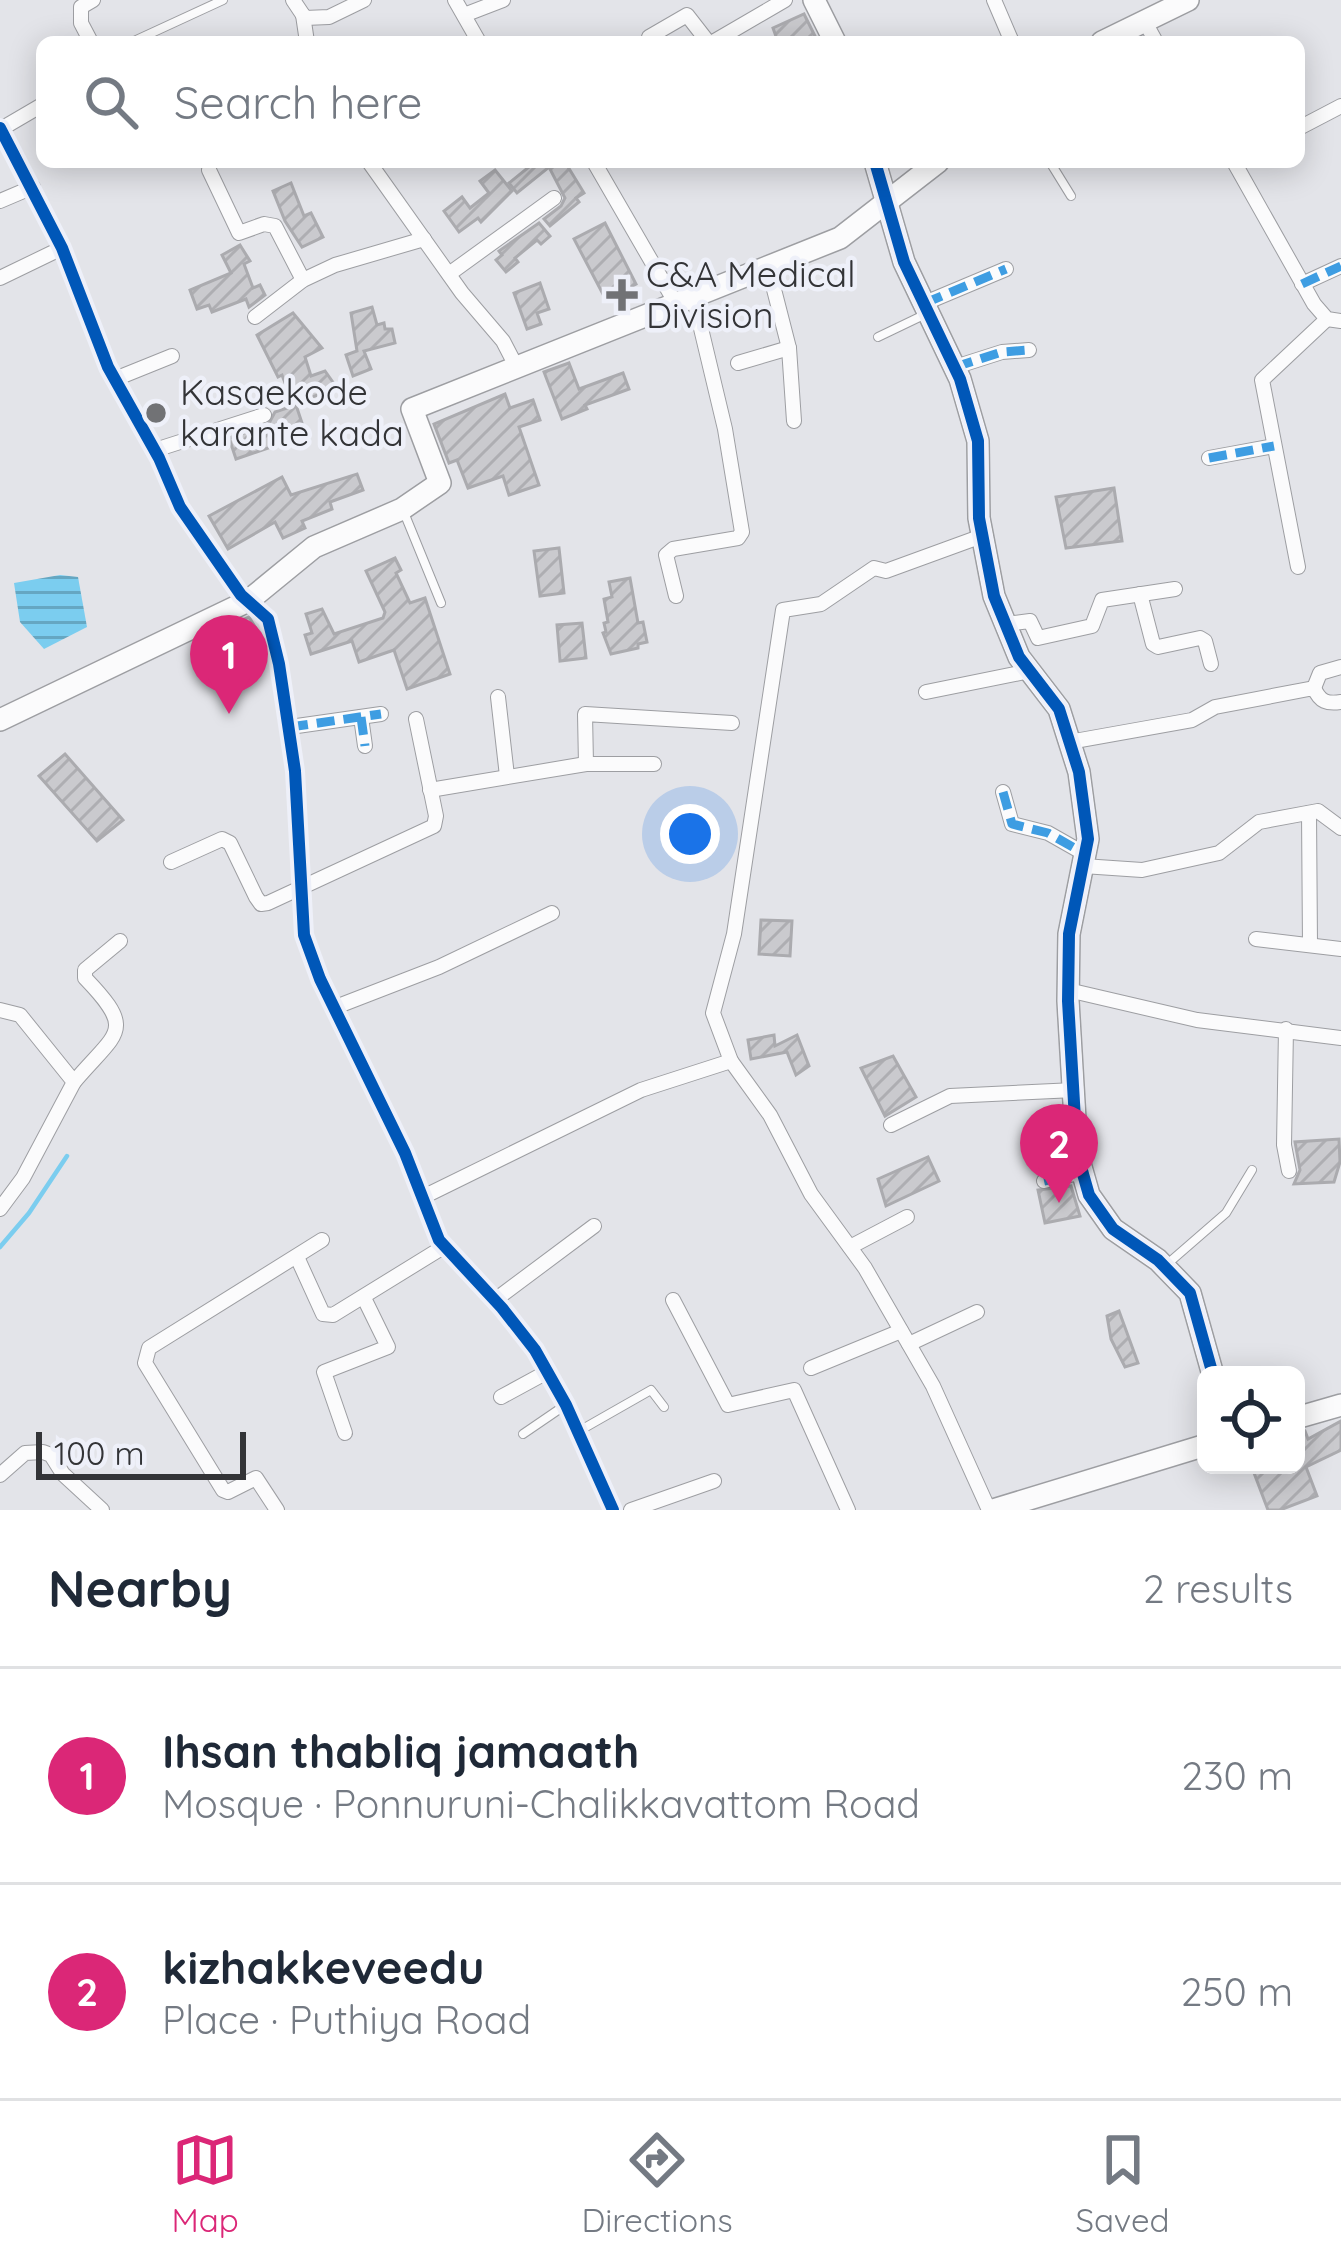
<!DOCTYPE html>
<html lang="en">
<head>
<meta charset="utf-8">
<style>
  :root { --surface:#fff; --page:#f6f6f7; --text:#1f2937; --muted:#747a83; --line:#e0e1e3; --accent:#db2777 }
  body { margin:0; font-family:Quicksand,sans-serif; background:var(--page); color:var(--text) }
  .controls { position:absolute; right:36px; bottom:36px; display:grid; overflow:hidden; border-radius:18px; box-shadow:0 6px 30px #0003 }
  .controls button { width:108px; height:108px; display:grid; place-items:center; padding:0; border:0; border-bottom:3px solid var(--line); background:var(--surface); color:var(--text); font:60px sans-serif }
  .scale { position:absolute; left:36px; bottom:30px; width:210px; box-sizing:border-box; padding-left:12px; border:6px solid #333437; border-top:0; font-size:33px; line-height:42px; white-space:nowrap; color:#333437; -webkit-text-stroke:9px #eef0f9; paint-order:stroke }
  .you { position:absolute; left:690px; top:834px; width:42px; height:42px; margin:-30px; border:9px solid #fff; border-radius:50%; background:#1a73e8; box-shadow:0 0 0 18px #1a73e833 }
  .badge { display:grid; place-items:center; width:78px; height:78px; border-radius:50%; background:var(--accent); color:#fff; font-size:39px; font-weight:700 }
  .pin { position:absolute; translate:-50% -99px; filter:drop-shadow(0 3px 6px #0008) }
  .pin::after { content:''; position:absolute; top:63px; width:42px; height:36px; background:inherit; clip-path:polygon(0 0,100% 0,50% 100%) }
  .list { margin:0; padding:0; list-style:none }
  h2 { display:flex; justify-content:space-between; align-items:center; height:156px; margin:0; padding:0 48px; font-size:51px }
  h2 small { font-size:39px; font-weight:400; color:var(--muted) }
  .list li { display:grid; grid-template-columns:78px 1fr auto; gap:36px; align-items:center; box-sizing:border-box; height:216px; padding:0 48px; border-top:3px solid var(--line) }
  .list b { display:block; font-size:45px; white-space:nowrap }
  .list p { margin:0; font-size:39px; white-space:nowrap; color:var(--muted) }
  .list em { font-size:39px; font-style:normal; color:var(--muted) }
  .icon { flex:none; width:66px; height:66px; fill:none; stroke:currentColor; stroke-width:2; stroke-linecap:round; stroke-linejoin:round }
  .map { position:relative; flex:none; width:1341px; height:1510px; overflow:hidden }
  .search { position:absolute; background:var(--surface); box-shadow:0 6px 30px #0003; left:36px; right:36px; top:36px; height:132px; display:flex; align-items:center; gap:30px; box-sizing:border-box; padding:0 42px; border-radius:18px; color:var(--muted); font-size:45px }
  .sheet { height:588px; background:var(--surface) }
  nav { display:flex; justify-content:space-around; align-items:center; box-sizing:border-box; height:168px; border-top:3px solid var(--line); background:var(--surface); font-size:33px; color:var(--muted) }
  nav a { display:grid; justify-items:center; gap:6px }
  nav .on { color:var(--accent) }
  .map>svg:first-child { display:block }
  .water { fill:url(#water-rules) }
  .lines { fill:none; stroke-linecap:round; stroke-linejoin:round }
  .stream { stroke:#7bcdef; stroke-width:4.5 }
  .building { fill:url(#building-hatch); stroke:#ababaf; stroke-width:3 }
  .lane-casing { stroke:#9d9ea2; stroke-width:10 }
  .street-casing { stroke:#9d9ea2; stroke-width:16 }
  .secondary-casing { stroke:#9d9ea2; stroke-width:24 }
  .lane { stroke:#fbfbfc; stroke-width:8 }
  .street { stroke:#fbfbfc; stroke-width:14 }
  .secondary { stroke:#fbfbfc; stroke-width:21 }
  .quiet { stroke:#3e9de2; stroke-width:9; stroke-dasharray:18 9; stroke-linecap:butt }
  .cycleway-casing { stroke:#eef0f9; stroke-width:20 }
  .cycleway { stroke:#0057b8; stroke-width:12 }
  .poi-dot { fill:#717275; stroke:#eef0f9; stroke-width:4.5 }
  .labels { text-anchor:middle; stroke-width:9; stroke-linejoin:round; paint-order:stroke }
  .poi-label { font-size:36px; fill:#333437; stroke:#eef0f9; text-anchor:start }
</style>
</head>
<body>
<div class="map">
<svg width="1341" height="1510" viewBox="0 0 1341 1510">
  <defs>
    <pattern id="water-rules" width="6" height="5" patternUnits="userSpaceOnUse" patternTransform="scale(3)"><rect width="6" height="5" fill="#7bcdef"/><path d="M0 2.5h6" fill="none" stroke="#65a7c2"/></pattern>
    <pattern id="building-hatch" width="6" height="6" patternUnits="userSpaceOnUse" patternTransform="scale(3)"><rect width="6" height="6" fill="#cacace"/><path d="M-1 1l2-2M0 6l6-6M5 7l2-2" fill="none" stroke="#aeaeb2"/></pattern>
  </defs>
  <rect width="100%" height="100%" fill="#e3e4e9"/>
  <polygon class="water" points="60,575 78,577 87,627 44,649 20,622 14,583"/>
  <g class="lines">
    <polyline class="stream" points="0,1247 29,1213 67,1156"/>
  </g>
  <g class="building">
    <polygon points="804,14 818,42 778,42 773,28"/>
    <polygon points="535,162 565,162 584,193 576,198 579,202 550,226 544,219 561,206 565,198 549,167 517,193 509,183"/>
    <polygon points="495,170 512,191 481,222 478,218 459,232 444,211 462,197 470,208 489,193 480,181"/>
    <polygon points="291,183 304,216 311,213 323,237 302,247 285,221 273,191"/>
    <polygon points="539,223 550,236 541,244 537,240 515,258 518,262 506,272 496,260 502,255 499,251"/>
    <polygon points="605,223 636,284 606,300 574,239"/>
    <polygon points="240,245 250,261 244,264 253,288 260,285 265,295 249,307 246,299 212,312 209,305 197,309 190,290 231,273 222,255"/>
    <polygon points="540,283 549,309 537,313 541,324 527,329 514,293"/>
    <polygon points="372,307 377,325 384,323 385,329 392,329 395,343 364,351 371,369 353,376 346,355 357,351 351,313"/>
    <polygon points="293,313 322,348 305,357 311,376 325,371 337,388 293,404 282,375 278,377 257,335"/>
    <polygon points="569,363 579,389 623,373 629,389 585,405 587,409 562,419 544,372"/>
    <polygon points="505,394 510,408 533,400 540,420 519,427 539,485 509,495 503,476 468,488 457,460 449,463 434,424"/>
    <polygon points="296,405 306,435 236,459 229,438 268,425 275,412"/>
    <polygon points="357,474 363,490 330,502 332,509 302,521 305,528 283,538 275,522 228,549 209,516 282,477 291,495"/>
    <polygon points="1114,488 1122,541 1066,548 1056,497"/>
    <polygon points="559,548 564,593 540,596 534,551"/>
    <polygon points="395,558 401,570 396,573 410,603 425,598 450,674 407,689 394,650 359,662 352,641 311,654 305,635 312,633 306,614 322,609 334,634 383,618 385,612 366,571"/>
    <polygon points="630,578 638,623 643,622 647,642 638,644 638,648 611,654 603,633 606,632 604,623 608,622 604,599 612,597 609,582"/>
    <polygon points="249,617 257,630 250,632 255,647 228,656 219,631"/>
    <polygon points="582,623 586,658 560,661 557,625"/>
    <polygon points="65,754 123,820 97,841 39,776"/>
    <polygon points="761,920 792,921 790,956 759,954"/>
    <polygon points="774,1035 775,1046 797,1035 809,1066 796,1075 787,1052 751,1059 748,1040"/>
    <polygon points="893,1056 916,1097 885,1116 861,1068"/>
    <polygon points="1339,1139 1340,1162 1334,1182 1294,1184 1300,1170 1295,1142"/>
    <polygon points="928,1157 939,1181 886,1206 878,1179"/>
    <polygon points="1071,1186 1080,1216 1045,1223 1038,1190"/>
    <polygon points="1119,1311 1138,1363 1125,1367 1111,1339 1107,1316"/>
    <polygon points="1341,1421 1341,1450 1306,1467 1317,1496 1280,1510 1268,1510 1251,1465 1296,1465 1296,1433 1305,1431 1308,1439"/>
  </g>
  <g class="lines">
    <defs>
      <g id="lane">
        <polyline points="132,42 223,0"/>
        <polyline points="1050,162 1071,196"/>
        <polyline points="878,337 928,313"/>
        <polyline points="403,510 441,603"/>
        <polyline points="1165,1266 1226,1213 1252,1170"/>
        <polyline points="579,1431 651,1390 664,1407"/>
        <polyline points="523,1434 564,1406"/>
      </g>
      <g id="street">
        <polyline points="293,0 305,18 329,17 364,0"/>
        <polyline points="455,0 479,42"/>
        <polyline points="994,0 1012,42"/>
        <polyline points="303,15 307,42"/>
        <polyline points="464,15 503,0"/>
        <polyline points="1144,20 1156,42"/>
        <polyline points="649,37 687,15 708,42"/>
        <polyline points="91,42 81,23 81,7 93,0"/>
        <polyline points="713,42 785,0"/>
        <polyline points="0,128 62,248 108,367 159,458 180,507 241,595 268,619 279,664 295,771 304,935 320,979 405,1153 439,1240 502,1308 535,1350 566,1405 613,1510"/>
        <polyline points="1299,128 1341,106"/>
        <polyline points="1,129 42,105"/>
        <polyline points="369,162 462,293 503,341 517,368"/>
        <polyline points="594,162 675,302"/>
        <polyline points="1234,162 1314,304 1327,319 1341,321"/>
        <polyline points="209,170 239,233 264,224 275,226 303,280"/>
        <polyline points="0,201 33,187"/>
        <polyline points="768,266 789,348 794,421"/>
        <polyline points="449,274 554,198"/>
        <polyline points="0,278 62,248"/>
        <polyline points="1302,284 1341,266"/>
        <polyline points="925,303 1006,269"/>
        <polyline points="255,317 303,280 335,265 424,239"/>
        <polyline points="738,363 789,348"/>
        <polyline points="955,367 1002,352 1029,350"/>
        <polyline points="115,379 172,356"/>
        <polyline points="155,450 264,415"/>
        <polyline points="1209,458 1274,446"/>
        <polyline points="1298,567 1262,380 1327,319"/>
        <polyline points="1140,594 1153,644 1158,647 1200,638 1205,641 1211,664"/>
        <polyline points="676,596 666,555 673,549 738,538 742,532 725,429 693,295"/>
        <polyline points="1006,624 1030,621 1038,638 1092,626 1102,600 1175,589"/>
        <polyline points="1314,688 1320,673 1341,667"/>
        <polyline points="926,692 1030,671"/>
        <polyline points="498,697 507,776"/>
        <polyline points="361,717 365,746"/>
        <polyline points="290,727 381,714"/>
        <path d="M1069,742l123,-22 23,-13 99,-19c6,14 13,16 27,14"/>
        <polyline points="586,764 585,714 732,723"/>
        <polyline points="430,790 586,764 654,764"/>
        <polyline points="1003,792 1012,824 1048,833 1085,854"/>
        <polyline points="1309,813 1310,945"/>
        <polyline points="171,862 222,839 230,843 256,897 261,904 268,903 434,826 436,816 416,719"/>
        <polyline points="1083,866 1142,870 1219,853 1259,822 1318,811 1341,828"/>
        <polyline points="1256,939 1341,949"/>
        <polyline points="1068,990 1197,1020 1341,1038"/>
        <polyline points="333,1008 439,967 552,913"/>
        <polyline points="0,1010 20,1015 74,1082 23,1178 0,1209"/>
        <polyline points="1286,1029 1284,1145 1289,1171"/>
        <polyline points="731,1061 713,1013 734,934 783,610 821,604 874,568 886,571 982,536"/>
        <path d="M74,1082c43,-51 63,-50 11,-104v-8l35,-29"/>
        <polyline points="891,1125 950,1096 1075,1090"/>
        <polyline points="1044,1181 1083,1172"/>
        <polyline points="423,1197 641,1090 731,1061 770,1115 811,1194 865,1268 933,1386 989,1510"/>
        <polyline points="850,1247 907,1217"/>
        <polyline points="297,1257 323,1314 333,1315 445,1246"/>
        <polyline points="495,1300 594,1226"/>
        <polyline points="673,1300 728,1405 794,1390 848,1510"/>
        <polyline points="909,1344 977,1312"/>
        <polyline points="811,1368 901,1331"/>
        <polyline points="501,1397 547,1372"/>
        <polyline points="345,1433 324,1372 388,1347 364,1298"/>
        <polyline points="0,1475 25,1453 43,1452 51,1455 63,1474 102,1510"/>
        <polyline points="277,1510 256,1478 228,1492 223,1490 145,1363 149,1348 322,1240"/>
        <polyline points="631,1510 714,1481"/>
      </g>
      <g id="secondary">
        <polyline points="814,0 835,42"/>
        <polyline points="1102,42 1188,0"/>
        <polyline points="875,162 904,262 960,379 978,441 979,518 994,596 1019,657 1059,709 1079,772 1088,839 1069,934 1068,1001 1077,1153 1089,1195 1113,1229 1158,1260 1190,1293 1213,1375"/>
        <polyline points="0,720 248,601 314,547 402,509 440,483 412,409 840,238 938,162"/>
        <polyline points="1296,1418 1341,1405"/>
        <polyline points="993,1510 1206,1445"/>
      </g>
    </defs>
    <use href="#lane" class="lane-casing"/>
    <use href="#street" class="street-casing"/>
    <use href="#secondary" class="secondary-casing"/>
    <use href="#lane" class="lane"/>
    <use href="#street" class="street"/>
    <use href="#secondary" class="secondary"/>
    <g class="quiet">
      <polyline points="1302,284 1341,266"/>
      <polyline points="925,303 1006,269"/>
      <polyline points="955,367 1002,352 1029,350"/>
      <polyline points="1209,458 1274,446"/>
      <polyline points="361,717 365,746"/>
      <polyline points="290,727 381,714"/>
      <polyline points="1003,792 1012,824 1048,833 1085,854"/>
      <polyline points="1044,1181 1083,1172"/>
    </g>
    <defs>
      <g id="cycleway">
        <polyline points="0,128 62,248 108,367 159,458 180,507 241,595 268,619 279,664 295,771 304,935 320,979 405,1153 439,1240 502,1308 535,1350 566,1405 613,1510"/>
        <polyline points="875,162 904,262 960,379 978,441 979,518 994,596 1019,657 1059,709 1079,772 1088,839 1069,934 1068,1001 1077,1153 1089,1195 1113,1229 1158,1260 1190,1293 1213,1375"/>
      </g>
    </defs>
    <use href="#cycleway" class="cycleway-casing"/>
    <use href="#cycleway" class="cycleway"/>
  </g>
  <g class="poi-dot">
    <path d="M616 277h12v12h12v12h-12v12h-12v-12h-12v-12h12z"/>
    <circle cx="156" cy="413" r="12"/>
  </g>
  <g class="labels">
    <g class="poi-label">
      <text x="646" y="287">C&amp;A Medical<tspan x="646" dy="41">Division</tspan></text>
      <text x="180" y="405">Kasaekode<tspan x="180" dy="41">karante kada</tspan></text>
    </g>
  </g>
</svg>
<div class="controls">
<button><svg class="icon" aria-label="locate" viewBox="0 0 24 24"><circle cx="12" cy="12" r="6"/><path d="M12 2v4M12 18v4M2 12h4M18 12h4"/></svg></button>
</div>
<div class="scale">100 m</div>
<div class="you"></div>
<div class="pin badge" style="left:229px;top:714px">1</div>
<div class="pin badge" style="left:1059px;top:1203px">2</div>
<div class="search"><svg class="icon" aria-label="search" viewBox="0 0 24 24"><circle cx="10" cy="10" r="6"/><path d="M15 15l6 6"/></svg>Search here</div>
</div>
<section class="sheet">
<h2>Nearby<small>2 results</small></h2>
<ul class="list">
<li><span class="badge">1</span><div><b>Ihsan thabliq jamaath</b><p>Mosque · Ponnuruni-Chalikkavattom Road</p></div><em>230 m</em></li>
<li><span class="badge">2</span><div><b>kizhakkeveedu</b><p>Place · Puthiya Road</p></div><em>250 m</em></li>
</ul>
</section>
<nav>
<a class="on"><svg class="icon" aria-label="map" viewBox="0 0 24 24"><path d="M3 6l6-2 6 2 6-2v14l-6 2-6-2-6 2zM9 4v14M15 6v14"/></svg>Map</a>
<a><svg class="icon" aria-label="directions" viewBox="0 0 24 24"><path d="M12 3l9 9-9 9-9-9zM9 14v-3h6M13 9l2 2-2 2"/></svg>Directions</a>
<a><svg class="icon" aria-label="saved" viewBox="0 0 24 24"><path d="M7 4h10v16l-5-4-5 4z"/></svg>Saved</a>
</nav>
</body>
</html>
